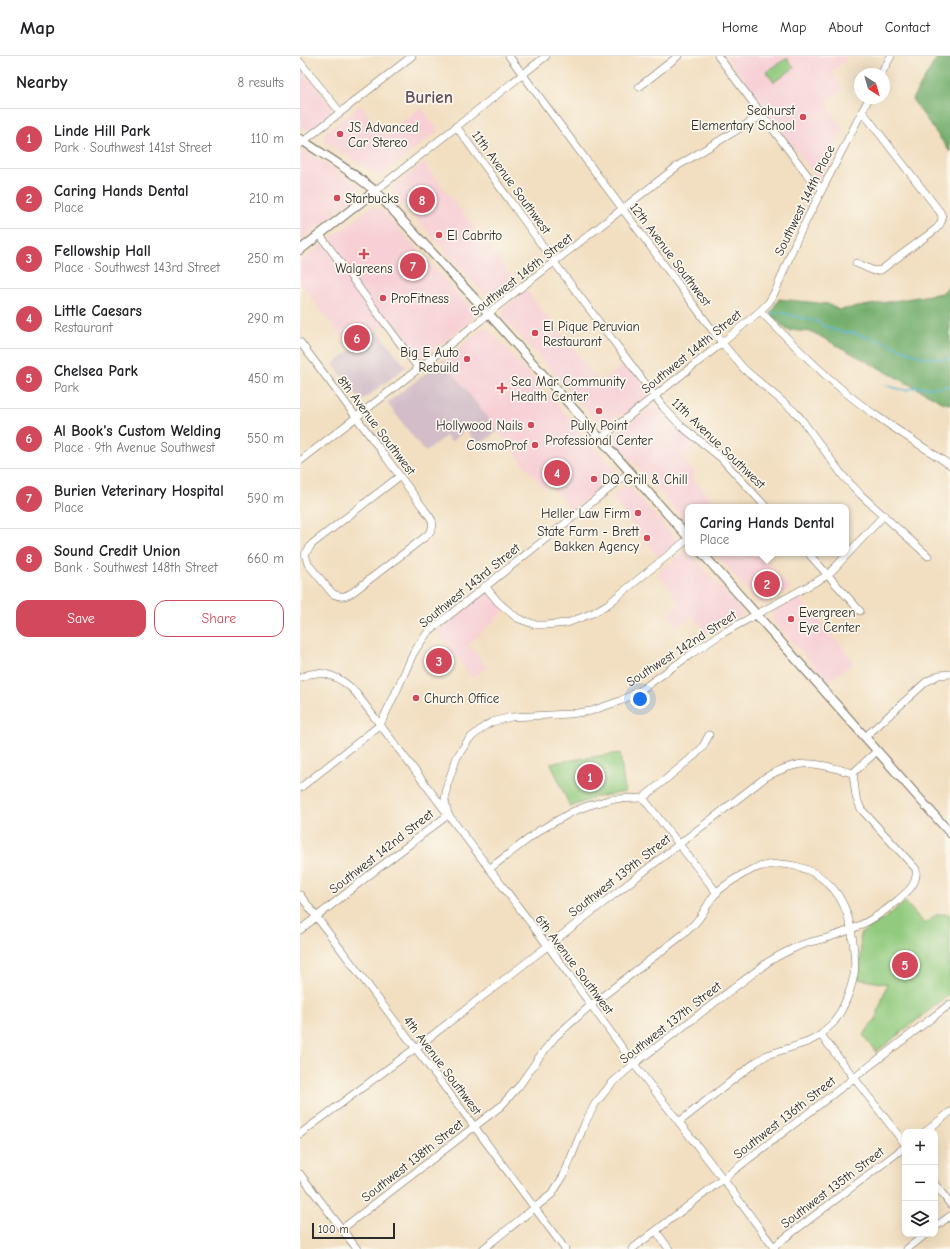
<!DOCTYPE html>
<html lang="en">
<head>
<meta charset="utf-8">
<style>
  :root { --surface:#fff; --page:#f2f2f2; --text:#202124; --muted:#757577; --line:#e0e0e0; --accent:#d1495b }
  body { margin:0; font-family:"Comic Neue",sans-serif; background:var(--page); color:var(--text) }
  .controls { position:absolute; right:12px; bottom:12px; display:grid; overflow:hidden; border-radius:8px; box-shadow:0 4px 16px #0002 }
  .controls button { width:36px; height:36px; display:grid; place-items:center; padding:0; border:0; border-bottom:1px solid var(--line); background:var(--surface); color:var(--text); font:20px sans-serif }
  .compass { position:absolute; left:554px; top:12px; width:36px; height:36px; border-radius:50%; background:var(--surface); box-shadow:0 4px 16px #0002; rotate:143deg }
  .scale { position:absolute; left:12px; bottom:10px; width:83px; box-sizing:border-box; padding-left:4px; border:2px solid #2b2b2b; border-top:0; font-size:11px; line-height:14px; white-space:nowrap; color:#2b2b2b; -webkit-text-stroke:3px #fbf7ec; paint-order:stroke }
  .you { position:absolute; left:340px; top:643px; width:14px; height:14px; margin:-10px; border:3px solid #fff; border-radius:50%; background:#1a73e8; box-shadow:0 0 0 6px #1a73e833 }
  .badge { display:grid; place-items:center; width:26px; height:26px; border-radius:50%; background:var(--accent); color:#fff; font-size:13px; font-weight:700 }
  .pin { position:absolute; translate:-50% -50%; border:2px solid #fff; box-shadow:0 1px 4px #0006 }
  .popup { position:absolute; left:385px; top:448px; width:164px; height:52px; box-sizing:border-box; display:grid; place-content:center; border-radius:8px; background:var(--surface); filter:drop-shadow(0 1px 3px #0005); font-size:13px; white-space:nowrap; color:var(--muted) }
  .popup b { font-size:15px; color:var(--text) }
  .popup::after { content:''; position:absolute; left:50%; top:100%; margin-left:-8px; border:8px solid transparent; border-top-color:var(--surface) }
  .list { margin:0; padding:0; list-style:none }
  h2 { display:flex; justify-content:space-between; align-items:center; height:52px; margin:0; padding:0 16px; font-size:17px }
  h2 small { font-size:13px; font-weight:400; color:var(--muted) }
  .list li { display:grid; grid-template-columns:26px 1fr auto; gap:12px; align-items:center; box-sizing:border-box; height:60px; padding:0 16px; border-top:1px solid var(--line) }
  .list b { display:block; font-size:15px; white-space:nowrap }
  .list p { margin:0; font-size:13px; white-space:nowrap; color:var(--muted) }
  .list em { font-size:13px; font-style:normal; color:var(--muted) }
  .actions { display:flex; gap:8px; padding:12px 16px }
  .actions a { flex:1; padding:9px 0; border:1px solid var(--accent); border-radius:12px; text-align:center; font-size:14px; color:var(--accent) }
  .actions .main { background:var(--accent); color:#fff }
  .icon { flex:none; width:22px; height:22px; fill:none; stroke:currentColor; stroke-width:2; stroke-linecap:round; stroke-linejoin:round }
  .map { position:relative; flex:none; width:650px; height:1193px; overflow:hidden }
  header { display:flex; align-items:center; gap:24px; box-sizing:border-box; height:56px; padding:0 20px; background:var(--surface); border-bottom:1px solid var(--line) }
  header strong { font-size:19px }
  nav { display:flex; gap:22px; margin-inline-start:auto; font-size:14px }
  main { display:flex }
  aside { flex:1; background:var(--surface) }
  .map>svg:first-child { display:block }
  .built { fill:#f7cfd5 }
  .industrial { fill:#d2bdc8 }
  .green { fill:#92cb7f; stroke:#5e7b55 }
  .forest { fill:#75af6e; stroke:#506d4c }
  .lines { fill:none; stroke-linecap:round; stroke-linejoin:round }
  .stream { stroke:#50b3cf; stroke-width:1.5 }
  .minor-casing { stroke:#716a60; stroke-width:8 }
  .major-casing { stroke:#716a60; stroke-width:10 }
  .minor { stroke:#fff; stroke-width:7 }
  .major { stroke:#fff; stroke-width:8 }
  .poi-dot { fill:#d1495b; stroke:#fbf7ec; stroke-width:1.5 }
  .labels { text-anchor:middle; stroke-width:3.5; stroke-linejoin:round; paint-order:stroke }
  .poi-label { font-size:13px; fill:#2b2b2b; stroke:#fbf7ec; text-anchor:start }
  .street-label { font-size:13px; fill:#2b2b2b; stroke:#fbf7ec }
  .district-label { font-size:17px; font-weight:bold; fill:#635360; stroke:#fbf7ec }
</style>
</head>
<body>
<header>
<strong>Map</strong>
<nav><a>Home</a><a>Map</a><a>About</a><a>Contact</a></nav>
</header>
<main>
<aside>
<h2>Nearby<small>8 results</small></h2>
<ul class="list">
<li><span class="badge">1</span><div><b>Linde Hill Park</b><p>Park · Southwest 141st Street</p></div><em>110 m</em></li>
<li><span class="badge">2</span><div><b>Caring Hands Dental</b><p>Place</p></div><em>210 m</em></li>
<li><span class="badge">3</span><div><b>Fellowship Hall</b><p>Place · Southwest 143rd Street</p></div><em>250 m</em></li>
<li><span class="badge">4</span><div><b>Little Caesars</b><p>Restaurant</p></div><em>290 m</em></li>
<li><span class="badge">5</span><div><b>Chelsea Park</b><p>Park</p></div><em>450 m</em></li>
<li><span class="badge">6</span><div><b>Al Book's Custom Welding</b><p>Place · 9th Avenue Southwest</p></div><em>550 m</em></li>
<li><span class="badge">7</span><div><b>Burien Veterinary Hospital</b><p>Place</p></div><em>590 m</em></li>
<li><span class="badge">8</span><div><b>Sound Credit Union</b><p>Bank · Southwest 148th Street</p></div><em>660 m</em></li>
</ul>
<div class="actions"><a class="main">Save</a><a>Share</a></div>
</aside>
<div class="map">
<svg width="650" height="1193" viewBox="0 0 650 1193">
  <rect width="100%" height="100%" fill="#fbf7ec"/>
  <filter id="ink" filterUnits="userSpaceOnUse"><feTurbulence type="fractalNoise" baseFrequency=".025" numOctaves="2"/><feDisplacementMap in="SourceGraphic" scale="8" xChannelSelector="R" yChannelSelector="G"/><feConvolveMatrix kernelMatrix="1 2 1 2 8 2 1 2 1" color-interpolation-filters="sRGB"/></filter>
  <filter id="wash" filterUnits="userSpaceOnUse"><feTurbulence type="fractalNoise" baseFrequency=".012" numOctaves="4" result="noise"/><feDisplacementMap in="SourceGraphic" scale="16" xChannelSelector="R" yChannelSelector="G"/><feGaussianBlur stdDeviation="0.9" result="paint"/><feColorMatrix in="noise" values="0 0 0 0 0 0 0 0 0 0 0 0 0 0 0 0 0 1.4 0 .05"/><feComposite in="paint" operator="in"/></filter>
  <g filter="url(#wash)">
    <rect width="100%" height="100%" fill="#f2dfc1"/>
    <g class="built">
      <polygon points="426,0 549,0 532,17 543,34 526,47 544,75 519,125"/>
      <polygon points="0,10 31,51 32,57 10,73 6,74 0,70"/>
      <polygon points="61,49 84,80 121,51 138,75 79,121 25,85 24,80 25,77"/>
      <polygon points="5,95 57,128 59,133 59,137 0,185 0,97 1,97"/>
      <polygon points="124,107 216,226 192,245 190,245 93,137 92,132"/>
      <polygon points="71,151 81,153 175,257 174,262 120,304 90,264 51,294 0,226 0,206"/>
      <polygon points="226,234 300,326 326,307 349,336 347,341 323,360 321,358 306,369 299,368 204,262 203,255 205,251"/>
      <polygon points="185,272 189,273 315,413 316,416 315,421 272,455 249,428 244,432 241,430 144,306 181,273"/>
      <polygon points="354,350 359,352 397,389 383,404 395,417 391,421 418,451 388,451 388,468 312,383 314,379"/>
      <polygon points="329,430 376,483 375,488 358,501 311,441 323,431"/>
      <polygon points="385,495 390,497 439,552 442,555 442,559 439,562 407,578 392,559 378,571 368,558 381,548 357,517"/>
      <polygon points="415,497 459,497 491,533 464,547 459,547"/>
      <polygon points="194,531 209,550 168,589 187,611 172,622 137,576"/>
      <polygon points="499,541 554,606 529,625 473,565 473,559 475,554"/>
    </g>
    <g class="industrial">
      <polygon points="77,274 106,311 61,345 33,308"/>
      <polygon points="143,304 198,375 178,390 166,374 151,386 146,380 125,396 87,347"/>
    </g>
    <g class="green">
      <polygon points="487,2 494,12 474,26 466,16"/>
      <polygon points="320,697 325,736 296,741 270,751 251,707"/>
      <polygon points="605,846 625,868 637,858 649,858 650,862 650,938 576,996 563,979 576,963 587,928 558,923 561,896 560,878 585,862"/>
    </g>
    <g class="forest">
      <polygon points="638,0 650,0 650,96 612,43"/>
      <polygon points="650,230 650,348 644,347 512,276 487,274 470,258 479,243 528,248 539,254 642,237"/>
    </g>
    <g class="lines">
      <g class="stream">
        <polyline points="471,257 482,257 511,264 518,266 524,270 537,275 553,277 587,287 621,301 650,304"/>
        <polyline points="585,329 599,333 607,334 616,331 630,332 650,330"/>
      </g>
    </g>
  </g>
  <g filter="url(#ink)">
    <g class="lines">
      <defs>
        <g id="minor">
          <polyline points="209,0 422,287 444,313 495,356 502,364 543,420 561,439 628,500"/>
          <polyline points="418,0 508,120 513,125 522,132"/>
          <polyline points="0,6 40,56"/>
          <polyline points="581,18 591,0"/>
          <polyline points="339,31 378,0"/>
          <polyline points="156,70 254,206 363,351 381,370 420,401 466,451"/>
          <polyline points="0,88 112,0"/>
          <polyline points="75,135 246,0"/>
          <polyline points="20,179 119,313"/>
          <path d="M556,207l18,8 7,-1 55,-41c5,-5 8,-11 4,-17l-78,-101"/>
          <path d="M460,255c26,26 52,53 79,76 34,29 74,53 111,78"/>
          <path d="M0,286c44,58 87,117 130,175 6,8 1,15 -5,20l-72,55c-8,5 -13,6 -21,1l-24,-29 -3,-10 7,-10 88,-68"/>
          <polyline points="300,383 422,287 460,255 469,246 476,234 496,185 508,161 569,42"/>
          <polyline points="0,405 181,264 196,251 379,109 462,59"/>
          <polyline points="508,497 560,555"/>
          <polyline points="185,530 198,546 217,562 236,569 246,569 267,567 293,557 308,548 388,483"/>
          <path d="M0,622c20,-11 42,-1 56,15l192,253 86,118 89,115 52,70"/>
          <polyline points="565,681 626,626 639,619 650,618"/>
          <polyline points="0,732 80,669 96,636 113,598 120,587 128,576 330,416"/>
          <polyline points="343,742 417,837"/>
          <polyline points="189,813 240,774 272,756 287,750 312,743 343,742 395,699 402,692 409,679"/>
          <polyline points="0,839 174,1070 265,1193"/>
          <polyline points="0,874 68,820 148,759 145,744 147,729 157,701 169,683 185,670 192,666 211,661 270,658 291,655 320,645 338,636 394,596 423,577 528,519 584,459"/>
          <polyline points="379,1066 456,1006 467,999 508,986 521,979"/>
          <polyline points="625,1076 650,1056"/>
          <path d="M0,1078l121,-90 345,-267c37,-20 49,-14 87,-4"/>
          <polyline points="0,1118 57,1193"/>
          <polyline points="635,1128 650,1148"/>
          <polyline points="635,1171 650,1160"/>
          <path d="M42,1173l159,-123 18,-20 21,-30 15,-19 36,-32 94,-72c5,-5 11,-10 15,-16 6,-8 10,-18 17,-25 9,-8 25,-18 36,-23 29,-11 62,-3 82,22 11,14 16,33 18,51 1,10 3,22 1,33 -3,15 -11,35 -20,47 -4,4 -9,8 -13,13l84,109"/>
          <polyline points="356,1175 369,1193"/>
          <polyline points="473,1191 605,1091"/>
          <path d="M183,1193l69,-55 12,-19 21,-52 10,-19 17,-21 22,-19 134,-102c10,-6 21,-12 33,-17 10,-4 21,-5 32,-9 26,-8 46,-19 66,-37 10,-8 19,-17 17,-30l-55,-60 -5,-12 -3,-24 24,-22"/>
          <polyline points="332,1193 650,948"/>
          <polyline points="607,1193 626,1178"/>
        </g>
        <g id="major">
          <path d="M0,83c25,17 52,32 75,52l113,122 200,224"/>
          <polyline points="0,194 75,135"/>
          <polyline points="402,497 650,777"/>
        </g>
      </defs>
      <use href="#minor" class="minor-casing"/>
      <use href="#major" class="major-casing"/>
      <use href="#minor" class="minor"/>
      <use href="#major" class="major"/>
    </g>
  </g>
  <g class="poi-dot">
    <circle cx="503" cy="61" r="4"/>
    <circle cx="40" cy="78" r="4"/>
    <circle cx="37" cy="142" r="4"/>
    <circle cx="139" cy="179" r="4"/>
    <path d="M62 192h4v4h4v4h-4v4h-4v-4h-4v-4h4z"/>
    <circle cx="83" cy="242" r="4"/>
    <circle cx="235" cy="277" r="4"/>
    <circle cx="167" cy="303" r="4"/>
    <path d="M200 326h4v4h4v4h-4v4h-4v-4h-4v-4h4z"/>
    <circle cx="299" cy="355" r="4"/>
    <circle cx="231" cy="369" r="4"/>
    <circle cx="235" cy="389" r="4"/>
    <circle cx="294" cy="423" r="4"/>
    <circle cx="338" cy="457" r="4"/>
    <circle cx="347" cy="482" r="4"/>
    <circle cx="491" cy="563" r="4"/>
    <circle cx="116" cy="642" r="4"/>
  </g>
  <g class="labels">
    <g class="poi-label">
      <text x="495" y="59" text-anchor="end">Seahurst<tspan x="495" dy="15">Elementary School</tspan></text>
      <text x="48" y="76">JS Advanced<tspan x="48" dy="15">Car Stereo</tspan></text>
      <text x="45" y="147">Starbucks</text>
      <text x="147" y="184">El Cabrito</text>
      <text x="64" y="217" text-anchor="middle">Walgreens</text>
      <text x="91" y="247">ProFitness</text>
      <text x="243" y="275">El Pique Peruvian<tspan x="243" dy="15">Restaurant</tspan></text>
      <text x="159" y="301" text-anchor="end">Big E Auto<tspan x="159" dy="15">Rebuild</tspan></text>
      <text x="211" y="330">Sea Mar Community<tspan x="211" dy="15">Health Center</tspan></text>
      <text x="223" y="374" text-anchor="end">Hollywood Nails</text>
      <text x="299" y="374" text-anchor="middle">Pully Point<tspan x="299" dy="15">Professional Center</tspan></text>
      <text x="227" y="394" text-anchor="end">CosmoProf</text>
      <text x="302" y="428">DQ Grill &amp; Chill</text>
      <text x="330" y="462" text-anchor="end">Heller Law Firm</text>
      <text x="339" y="480" text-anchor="end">State Farm - Brett<tspan x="339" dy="15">Bakken Agency</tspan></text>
      <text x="499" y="561">Evergreen<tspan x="499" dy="15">Eye Center</tspan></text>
      <text x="124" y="647">Church Office</text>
    </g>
    <g class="street-label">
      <text transform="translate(212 126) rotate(54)" y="5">11th Avenue Southwest</text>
      <text transform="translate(504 144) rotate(-64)" y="5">Southwest 144th Place</text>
      <text transform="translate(371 198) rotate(53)" y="5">12th Avenue Southwest</text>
      <text transform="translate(221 218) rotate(-38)" y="5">Southwest 146th Street</text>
      <text transform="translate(391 295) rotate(-39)" y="5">Southwest 144th Street</text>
      <text transform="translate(77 369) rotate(53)" y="5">8th Avenue Southwest</text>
      <text transform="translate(419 387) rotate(44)" y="5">11th Avenue Southwest</text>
      <text transform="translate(169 529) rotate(-39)" y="5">Southwest 143rd Street</text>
      <text transform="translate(381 592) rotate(-33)" y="5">Southwest 142nd Street</text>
      <text transform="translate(81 795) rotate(-38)" y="5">Southwest 142nd Street</text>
      <text transform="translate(319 819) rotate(-38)" y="5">Southwest 139th Street</text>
      <text transform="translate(275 908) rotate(53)" y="5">6th Avenue Southwest</text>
      <text transform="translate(370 966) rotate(-38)" y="5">Southwest 137th Street</text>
      <text transform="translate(143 1009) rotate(53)" y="5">4th Avenue Southwest</text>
      <text transform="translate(484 1061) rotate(-38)" y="5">Southwest 136th Street</text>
      <text transform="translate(112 1104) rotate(-38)" y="5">Southwest 138th Street</text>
      <text transform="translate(532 1131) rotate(-37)" y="5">Southwest 135th Street</text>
    </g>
    <g class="district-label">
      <text x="129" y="47">Burien</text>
    </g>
  </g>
</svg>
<div class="controls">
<button>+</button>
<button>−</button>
<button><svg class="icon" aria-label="layers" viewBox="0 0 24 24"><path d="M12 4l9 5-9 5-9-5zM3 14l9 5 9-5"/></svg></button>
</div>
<svg class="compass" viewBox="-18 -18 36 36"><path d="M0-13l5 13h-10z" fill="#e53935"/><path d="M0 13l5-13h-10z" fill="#757577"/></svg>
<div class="scale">100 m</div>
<div class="you"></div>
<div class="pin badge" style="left:290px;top:721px">1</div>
<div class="pin badge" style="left:467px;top:528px">2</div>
<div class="popup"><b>Caring Hands Dental</b>Place</div>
<div class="pin badge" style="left:139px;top:605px">3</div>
<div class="pin badge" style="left:257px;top:417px">4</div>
<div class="pin badge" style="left:605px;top:909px">5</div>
<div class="pin badge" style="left:57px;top:282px">6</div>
<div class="pin badge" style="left:113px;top:210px">7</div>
<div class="pin badge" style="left:122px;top:144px">8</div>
</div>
</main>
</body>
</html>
